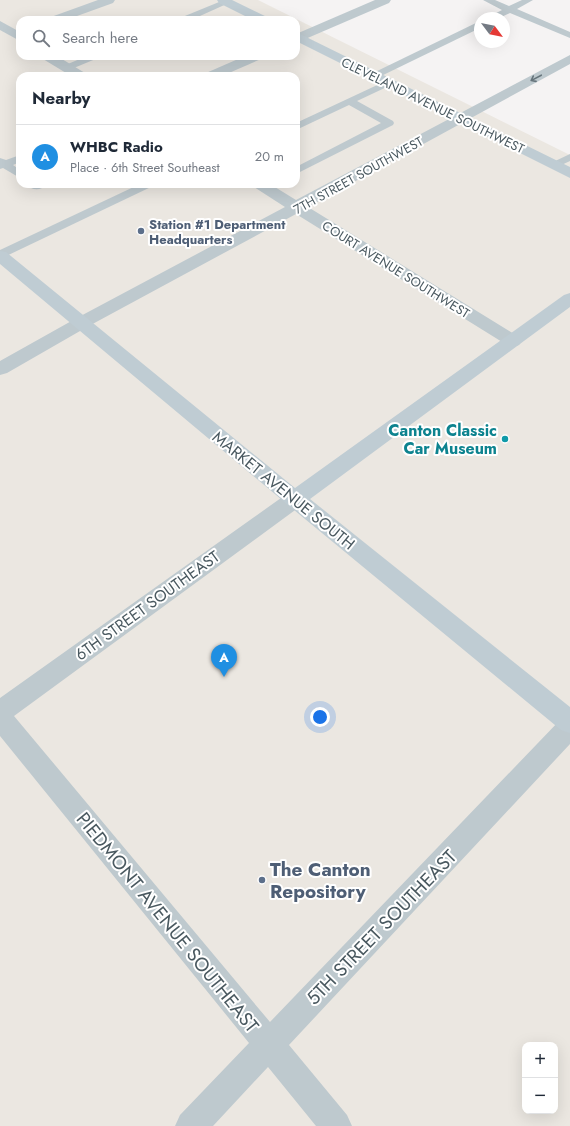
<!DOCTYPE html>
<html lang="en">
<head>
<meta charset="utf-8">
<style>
  :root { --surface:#fff; --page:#f2f2f3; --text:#1f2937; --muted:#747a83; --line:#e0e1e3; --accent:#1f8fe2 }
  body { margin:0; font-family:Jost,sans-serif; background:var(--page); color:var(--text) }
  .controls { position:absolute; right:12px; bottom:12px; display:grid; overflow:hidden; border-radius:8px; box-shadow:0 4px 16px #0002 }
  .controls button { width:36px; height:36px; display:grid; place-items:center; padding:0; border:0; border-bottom:1px solid var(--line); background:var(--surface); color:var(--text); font:20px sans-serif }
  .compass { position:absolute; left:474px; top:12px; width:36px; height:36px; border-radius:50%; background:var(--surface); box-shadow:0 4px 16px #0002; rotate:122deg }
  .you { position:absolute; left:320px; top:717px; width:14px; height:14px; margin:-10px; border:3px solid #fff; border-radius:50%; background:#1a73e8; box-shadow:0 0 0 6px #1a73e833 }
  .badge { display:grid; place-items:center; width:26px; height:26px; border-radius:50%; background:var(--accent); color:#fff; font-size:13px; font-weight:700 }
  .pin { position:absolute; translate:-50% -33px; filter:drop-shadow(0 1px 2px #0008) }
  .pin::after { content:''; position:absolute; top:21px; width:14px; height:12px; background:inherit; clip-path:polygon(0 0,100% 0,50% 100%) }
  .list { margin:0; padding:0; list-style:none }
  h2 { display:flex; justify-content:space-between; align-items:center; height:52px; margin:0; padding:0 16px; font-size:17px }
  h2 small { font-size:13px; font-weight:400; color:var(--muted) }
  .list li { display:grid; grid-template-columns:26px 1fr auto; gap:12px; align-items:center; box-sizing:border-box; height:64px; padding:0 16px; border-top:1px solid var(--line) }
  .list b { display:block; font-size:15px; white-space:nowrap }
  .list p { margin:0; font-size:13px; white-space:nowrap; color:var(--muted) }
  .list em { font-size:13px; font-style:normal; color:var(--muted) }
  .icon { flex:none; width:22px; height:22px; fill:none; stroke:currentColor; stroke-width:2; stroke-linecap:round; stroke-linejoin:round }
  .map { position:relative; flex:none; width:570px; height:1126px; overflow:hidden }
  .search { position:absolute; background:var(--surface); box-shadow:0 4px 16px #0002; left:16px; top:16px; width:284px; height:44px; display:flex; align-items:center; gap:10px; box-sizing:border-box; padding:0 14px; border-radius:12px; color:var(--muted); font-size:15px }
  .panel { position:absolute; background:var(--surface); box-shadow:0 4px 16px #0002; left:16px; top:72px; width:284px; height:116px; border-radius:12px }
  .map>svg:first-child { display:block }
  .commercial { fill:#ebe7e1; fill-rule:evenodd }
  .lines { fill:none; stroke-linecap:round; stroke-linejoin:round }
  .lane { fill:#bec9ce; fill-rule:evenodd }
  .street { fill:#bec9ce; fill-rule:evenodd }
  .secondary { fill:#bfccd3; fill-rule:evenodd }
  .oneway { stroke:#67757c }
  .service-dot { fill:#5c6f8a; stroke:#fff; stroke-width:1.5 }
  .culture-dot { fill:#0f9aa8; stroke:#fff; stroke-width:1.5 }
  .labels { text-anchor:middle; stroke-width:4; stroke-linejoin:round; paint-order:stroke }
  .far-street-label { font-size:13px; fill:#4a5960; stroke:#fff }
  .far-service-label { font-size:13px; font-weight:bold; fill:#4e5e75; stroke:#fff; text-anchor:start }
  .culture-label { font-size:16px; font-weight:bold; fill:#0d838f; stroke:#fff; text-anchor:end }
  .street-label { font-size:16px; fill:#4a5960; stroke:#fff }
  .near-service-label { font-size:19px; font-weight:bold; fill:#4e5e75; stroke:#fff; text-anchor:start }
  .near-street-label { font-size:19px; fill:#4a5960; stroke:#fff }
</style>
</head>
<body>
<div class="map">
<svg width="570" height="1126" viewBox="0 0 570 1126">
  <rect width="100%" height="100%" fill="#f5f3f3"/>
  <path class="commercial" d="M0,0h258l312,155v971h-570zM20,20h276v36h-276zM20,76h276v108h-276zM525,1045h30v66h-30z"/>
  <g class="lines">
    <g class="lane">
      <polygon points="224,0 230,0 231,2 191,20 178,20 180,18"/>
      <polygon points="483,0 495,0 509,6 522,0 533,0 517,9 570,32 570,38 510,13 499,18 487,18 502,10"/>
      <polygon points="480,21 480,28 377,78 371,78 369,76 371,74"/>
      <polygon points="87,56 100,56 98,58 69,70 63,70 61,68 63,66"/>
      <polygon points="388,80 391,81 393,83 391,85 357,101 393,121 394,123 393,125 296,174 296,167 381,123 349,105 296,130 296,123"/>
      <polygon points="570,154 570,161 555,168 550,165 551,163"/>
      <polygon points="20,155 20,162 13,165 20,170 20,178 3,168 0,169 0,158 6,160"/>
      <path d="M26,184h21c-6,7 -15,7 -21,0z"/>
      <polygon points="140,184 155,184 153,186 0,259 0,250"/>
    </g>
    <g class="street">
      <polygon points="98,0 115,0 113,3 66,20 49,20 51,17"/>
      <polygon points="375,0 391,0 389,3 296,43 296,34"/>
      <polygon points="0,21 20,32 20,41 0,30"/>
      <polygon points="570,55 570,64 308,207 519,337 522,341 519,345 513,347 507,345 296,214 87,327 7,373 0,375 0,361 75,319 285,207 254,187 251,184 270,184 296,200"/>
      <polygon points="41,56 57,56 85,73 87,76 71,76 43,59"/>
      <polygon points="245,56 263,56 261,59 222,76 204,76 206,73"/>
      <polygon points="295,491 302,493 305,499 302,505 14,716 270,1022 561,719 570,716 570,744 289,1045 347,1115 352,1126 316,1126 268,1067 213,1126 175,1126 180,1115 249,1043 0,736 0,698 288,493"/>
    </g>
    <g class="secondary">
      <polygon points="217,0 232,0 267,17 269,20 253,20 219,3"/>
      <polygon points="296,32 570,167 570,178 296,41"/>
      <polygon points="0,251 6,252 295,488 564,295 570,293 570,307 310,499 570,707 570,733 561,730 288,505 0,264"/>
    </g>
  </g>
  <defs><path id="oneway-shaft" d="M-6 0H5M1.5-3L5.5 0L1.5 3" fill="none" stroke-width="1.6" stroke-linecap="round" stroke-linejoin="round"/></defs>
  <use class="oneway" href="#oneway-shaft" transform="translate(536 78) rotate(152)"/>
  <g class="service-dot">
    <circle cx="141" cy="231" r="4"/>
    <circle cx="262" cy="880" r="4"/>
  </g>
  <circle class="culture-dot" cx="505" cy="439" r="4"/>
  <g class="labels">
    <g class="far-street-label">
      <text transform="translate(433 105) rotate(26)" y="5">CLEVELAND AVENUE SOUTHWEST</text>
      <text transform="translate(358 175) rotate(-29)" y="5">7TH STREET SOUTHWEST</text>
      <text transform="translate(396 269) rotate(32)" y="5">COURT AVENUE SOUTHWEST</text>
    </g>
    <g class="far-service-label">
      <text x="149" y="229">Station #1 Department<tspan x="149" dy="15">Headquarters</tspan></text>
    </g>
    <g class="culture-label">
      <text x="497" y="436">Canton Classic<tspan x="497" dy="18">Car Museum</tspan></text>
    </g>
    <g class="street-label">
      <text transform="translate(284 490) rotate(39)" y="6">MARKET AVENUE SOUTH</text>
      <text transform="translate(147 605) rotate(-36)" y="6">6TH STREET SOUTHEAST</text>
    </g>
    <g class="near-service-label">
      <text x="270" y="876">The Canton<tspan x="270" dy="22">Repository</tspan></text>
    </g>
    <g class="near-street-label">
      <text transform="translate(168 922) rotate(51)" y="7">PIEDMONT AVENUE SOUTHEAST</text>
      <text transform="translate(381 927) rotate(-46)" y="7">5TH STREET SOUTHEAST</text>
    </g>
  </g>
</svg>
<div class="controls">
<button>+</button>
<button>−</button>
</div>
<svg class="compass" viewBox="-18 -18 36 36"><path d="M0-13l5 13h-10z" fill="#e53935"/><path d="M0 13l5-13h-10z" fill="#747a83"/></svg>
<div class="you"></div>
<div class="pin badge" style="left:224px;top:677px">A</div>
<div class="search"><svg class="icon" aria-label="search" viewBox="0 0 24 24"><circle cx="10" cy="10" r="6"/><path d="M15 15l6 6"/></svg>Search here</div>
<section class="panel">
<h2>Nearby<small></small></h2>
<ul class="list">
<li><span class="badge">A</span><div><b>WHBC Radio</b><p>Place · 6th Street Southeast</p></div><em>20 m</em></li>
</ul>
</section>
</div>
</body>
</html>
